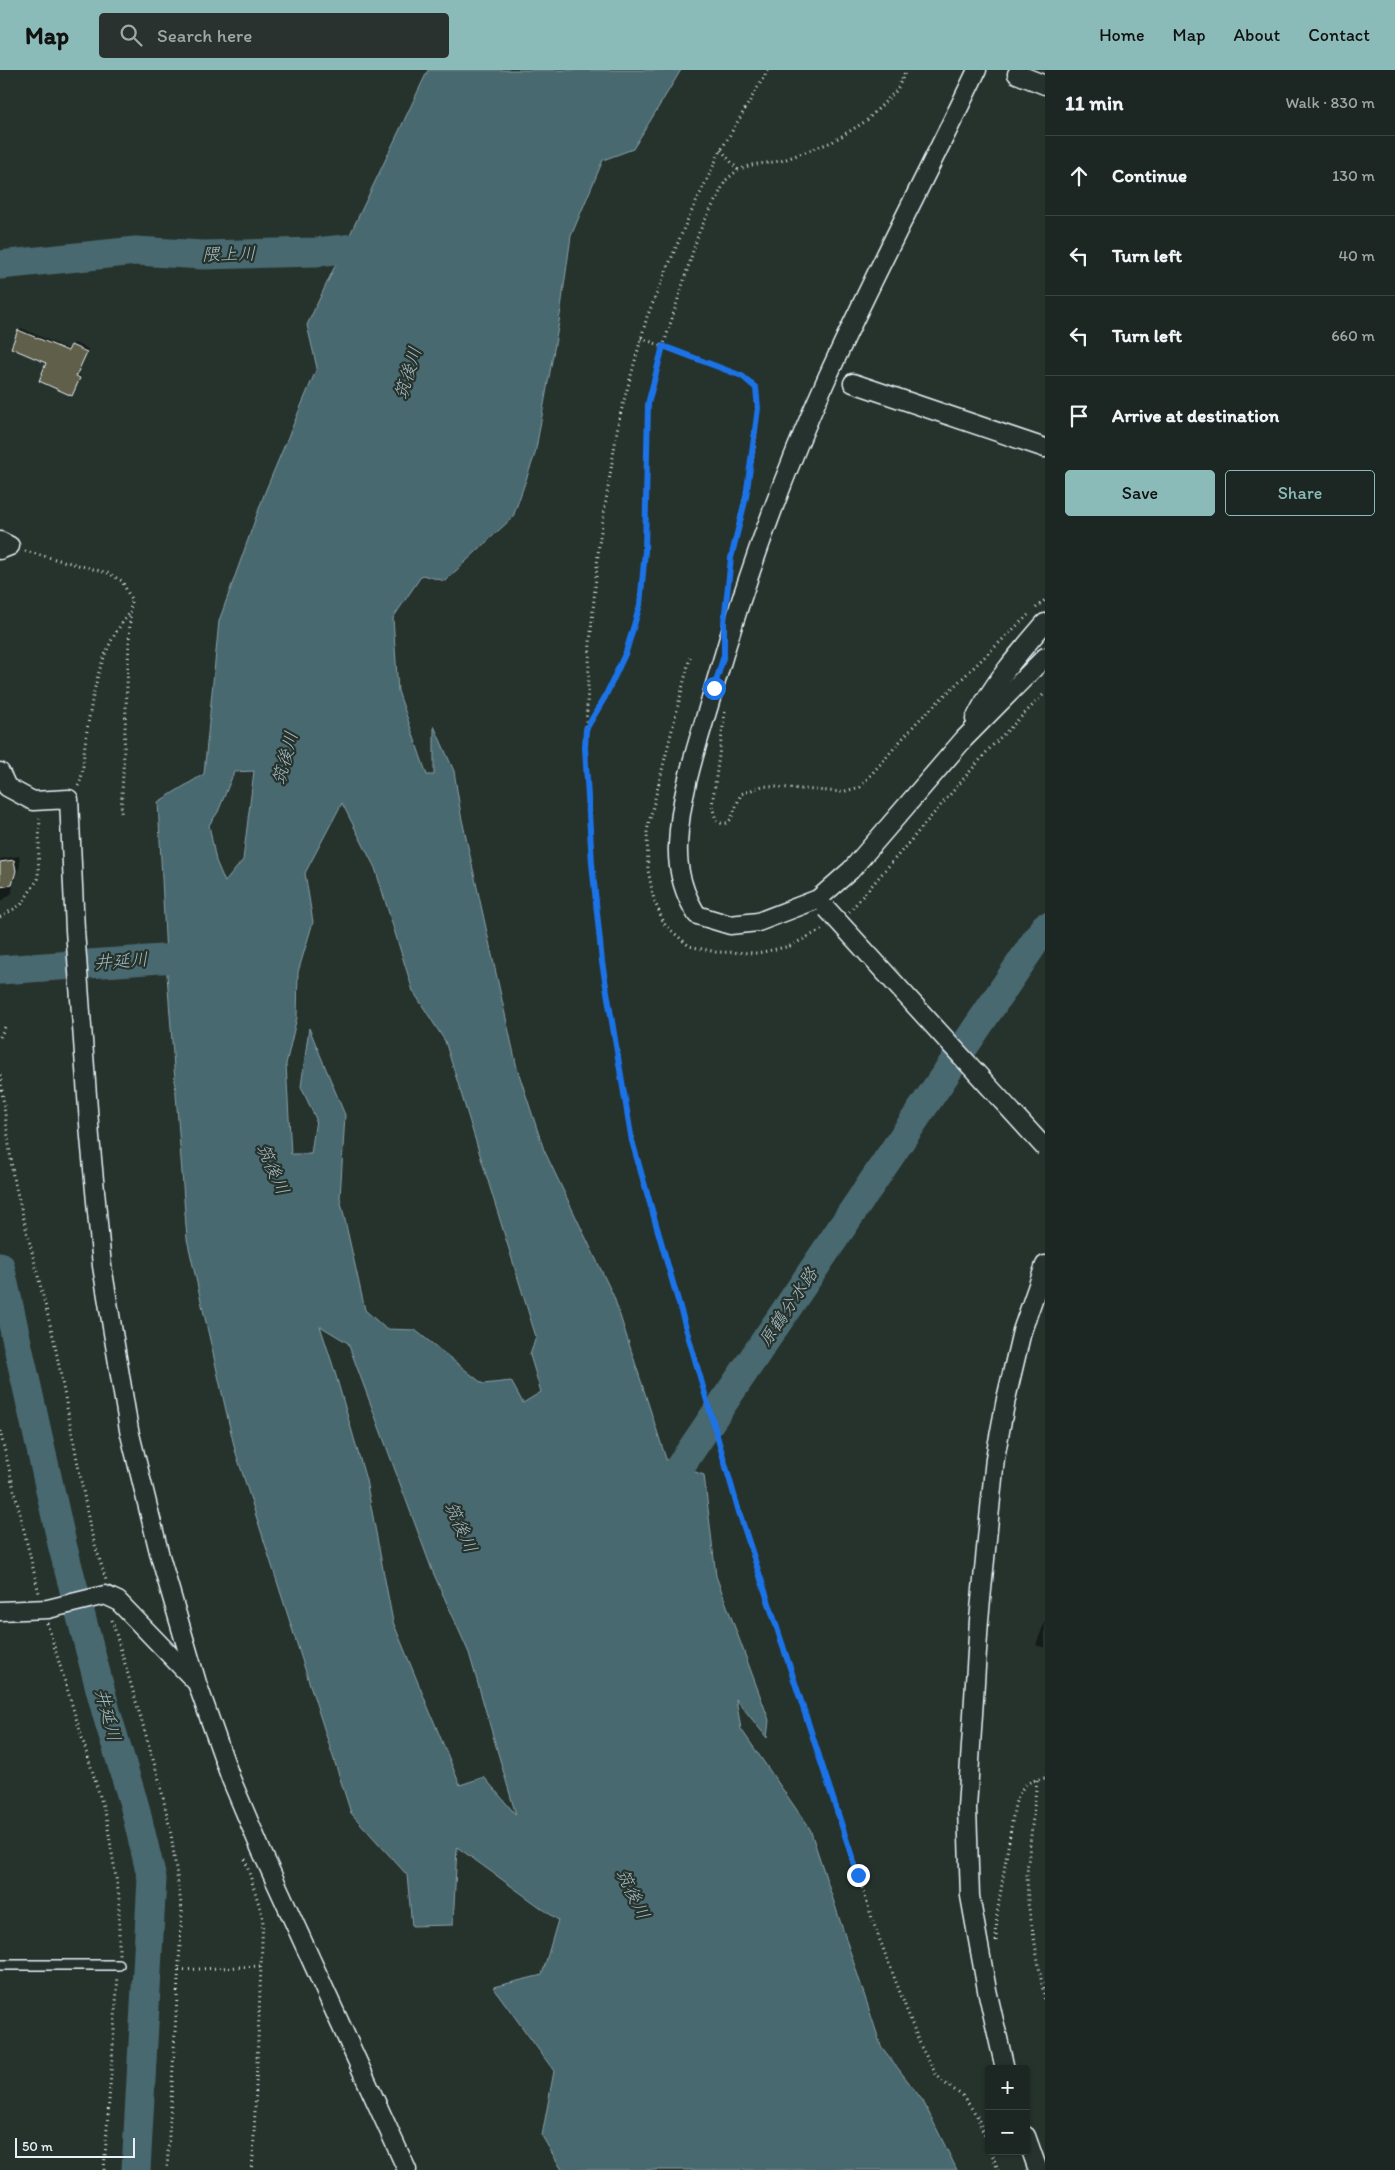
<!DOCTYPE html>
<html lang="en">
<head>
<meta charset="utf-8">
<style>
  :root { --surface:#1c2622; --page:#29322f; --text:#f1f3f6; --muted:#a0a5a5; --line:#3a4340; --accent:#8bbbb9 }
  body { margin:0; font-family:Itim,"Klee One",sans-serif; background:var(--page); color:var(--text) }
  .controls { position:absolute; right:15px; bottom:15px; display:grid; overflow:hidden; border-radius:5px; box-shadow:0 1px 4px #0004 }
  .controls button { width:45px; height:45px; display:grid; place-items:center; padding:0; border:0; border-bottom:1px solid var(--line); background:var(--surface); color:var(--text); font:25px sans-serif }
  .scale { position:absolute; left:15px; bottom:12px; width:120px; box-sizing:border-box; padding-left:5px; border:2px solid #e8f1f8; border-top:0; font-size:14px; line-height:18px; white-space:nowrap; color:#e8f1f8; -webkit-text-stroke:4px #26332d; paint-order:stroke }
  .stop { position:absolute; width:15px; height:15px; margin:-11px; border:4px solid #1a73e8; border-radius:50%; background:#fff }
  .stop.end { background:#1a73e8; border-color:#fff; box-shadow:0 1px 5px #0008 }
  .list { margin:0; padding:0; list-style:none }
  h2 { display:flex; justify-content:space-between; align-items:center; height:65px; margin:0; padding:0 20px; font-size:21px }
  h2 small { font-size:16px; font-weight:400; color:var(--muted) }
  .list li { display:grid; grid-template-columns:32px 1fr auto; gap:15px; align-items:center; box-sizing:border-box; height:80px; padding:0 20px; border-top:1px solid var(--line) }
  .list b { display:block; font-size:19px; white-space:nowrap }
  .list em { font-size:16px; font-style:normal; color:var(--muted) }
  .actions { display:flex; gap:10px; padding:15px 20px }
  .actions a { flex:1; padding:11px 0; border:1px solid var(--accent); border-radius:5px; text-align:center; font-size:18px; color:var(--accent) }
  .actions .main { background:var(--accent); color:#111 }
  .icon { flex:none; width:28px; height:28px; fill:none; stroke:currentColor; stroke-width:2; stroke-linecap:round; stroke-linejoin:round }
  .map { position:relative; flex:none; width:1045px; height:2100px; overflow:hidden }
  header { display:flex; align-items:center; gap:30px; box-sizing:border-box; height:70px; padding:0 25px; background:var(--accent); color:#111 }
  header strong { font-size:24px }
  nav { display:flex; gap:28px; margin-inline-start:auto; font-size:18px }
  .search { width:350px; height:45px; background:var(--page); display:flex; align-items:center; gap:12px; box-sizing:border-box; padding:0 18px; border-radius:5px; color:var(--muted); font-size:19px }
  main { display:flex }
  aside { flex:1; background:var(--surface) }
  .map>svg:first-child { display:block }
  .water { fill:#496970; stroke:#899fa6; fill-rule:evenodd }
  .shadow { fill:#0007 }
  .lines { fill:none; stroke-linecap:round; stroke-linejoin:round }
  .river { stroke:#496970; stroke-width:29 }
  .building { fill:#615e4a; stroke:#e8f1f8 }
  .service-casing { stroke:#e8f1f8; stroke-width:12 }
  .minor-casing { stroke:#e8f1f8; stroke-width:21 }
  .path { stroke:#e8f1f8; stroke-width:3; stroke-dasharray:1 4; stroke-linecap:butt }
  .service { stroke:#26332d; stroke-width:9 }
  .minor { stroke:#26332d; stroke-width:18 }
  .minor-bridge-casing { stroke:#e8f1f8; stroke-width:21; stroke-linecap:butt }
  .minor-bridge { stroke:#26332d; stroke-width:18 }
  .route { stroke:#1a73e8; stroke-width:6 }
  .labels { text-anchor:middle; stroke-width:4.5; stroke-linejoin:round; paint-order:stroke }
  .water-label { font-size:18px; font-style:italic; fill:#a8bbc2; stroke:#26332d }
</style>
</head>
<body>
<header>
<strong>Map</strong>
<div class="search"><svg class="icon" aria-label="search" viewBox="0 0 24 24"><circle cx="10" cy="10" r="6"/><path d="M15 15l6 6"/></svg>Search here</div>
<nav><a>Home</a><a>Map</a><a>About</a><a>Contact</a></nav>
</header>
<main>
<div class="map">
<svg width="1045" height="2100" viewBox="0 0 1045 2100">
  <rect width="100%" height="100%" fill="#26332d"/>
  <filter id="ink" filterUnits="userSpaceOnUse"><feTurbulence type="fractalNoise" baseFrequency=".02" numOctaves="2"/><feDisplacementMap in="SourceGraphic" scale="10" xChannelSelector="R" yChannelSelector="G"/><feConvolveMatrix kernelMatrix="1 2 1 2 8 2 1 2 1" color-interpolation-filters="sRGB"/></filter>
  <g filter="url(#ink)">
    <path class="water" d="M428,0h253l-48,79 -30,11 -32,76 -12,86 -24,132 -22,63 -68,64 -23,-6 -29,43 5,73 29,84h7v-49l20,45 7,44 56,253 27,82 70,147 53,165 37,13 12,101 53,144 -2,18 -31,-39 5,30 69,100 71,217 42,55 34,69h-395l-20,-34 12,-65 -61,-84 49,-12 16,-55 -101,-73 -4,78 -41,1 -5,-51 -56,-62 -116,-363 -48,-211 -20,-264 -9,-173 46,-28 15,-153 46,-129 52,-124 -10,-43zM254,701l-11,89 -18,22 -9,-21 -7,-36 9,-13 16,-40zM342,733l33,65 38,123 32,50 91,296 -6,18 11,37 -18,11 -12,-22 -28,3 -68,-54 -29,-1 -21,-19 -25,-112 5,-83 -36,-87 -8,59 15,32 -5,35h-20l-5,-90 11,-47 1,-45 15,-50 -8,-49zM320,1256l28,17 84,227 37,83 47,162 -32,-38 -24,8 -67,-163 -27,-142 -32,-111z"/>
    <g class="shadow">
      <polygon points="21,258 70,280 74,273 88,279 77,304 81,306 74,322 48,293 12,277"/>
      <polygon points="19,786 20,795 16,809 13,812 12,823 0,832 0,789"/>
      <polygon points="1045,1551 1045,1578 1036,1575"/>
    </g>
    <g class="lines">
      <g class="river">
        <polyline points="0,195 136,181 203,185 316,182 383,175"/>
        <polyline points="0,900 206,886"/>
        <polyline points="0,1196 63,1478 107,1645 134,1734 152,1809 136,2100"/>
        <polyline points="658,1429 1045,857"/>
      </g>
    </g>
    <g class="building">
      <polygon points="18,260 68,281 71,275 87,282 76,306 80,308 72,326 39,311 46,293 11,278"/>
      <polygon points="14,790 16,801 12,815 0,817 0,792"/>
    </g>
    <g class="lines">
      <defs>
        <polyline id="service" points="0,1895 119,1895"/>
        <g id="minor">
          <path d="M977,0c-49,103 -103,204 -150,308 -44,97 -81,200 -111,303 -15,54 -36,108 -38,164 -1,24 6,49 19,70l33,10 28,-3 60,-23 33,-29 113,-131 81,-82"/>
          <polyline points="1017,4 1045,15"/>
          <polyline points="853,313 1045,378"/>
          <polyline points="0,471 10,476 0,480"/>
          <path d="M975,649c18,-36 44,-66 70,-96"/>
          <polyline points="0,702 7,717 33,731 69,729 75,860 90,1067 102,1196 129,1360 160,1486 197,1613 231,1709 261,1780 407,2100"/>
          <polyline points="0,1541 48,1539 105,1525 118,1531 195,1611"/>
          <polyline points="1005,1999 987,1920 970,1826 967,1738 979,1550 995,1388 1006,1329 1022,1261 1045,1195"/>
          <polyline points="1026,2066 1038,2100"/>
        </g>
      </defs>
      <use href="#service" class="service-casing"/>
      <use href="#minor" class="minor-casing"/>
      <g class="path">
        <polyline points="768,0 721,80 687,151 647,247 619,349 599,474 590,573 585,678 592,793 602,892 632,1071 739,1442 876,1860 921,1977 936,2004 943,2012 963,2026 977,2046 989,2076"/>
        <polyline points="721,80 738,100"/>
        <path d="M641,268l101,38 14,12c6,66 -20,129 -28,194"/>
        <polyline points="25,481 108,503 122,511 131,529 121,746"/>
        <polyline points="1036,538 1045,530"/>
        <polyline points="690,587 647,761 648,800 654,830 665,855 689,876 716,882 758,883 790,876 825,858"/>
        <polyline points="725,642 712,736 716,750 721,753 727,753 731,749 741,724 762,716 842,722 860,717 918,651 1028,545"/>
        <polyline points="587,659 605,627 626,582 640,535 645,481 648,334 663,277 699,162 726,110 738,100 751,95 781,91 832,72 866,51 897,20 906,0"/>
        <path d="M78,716c6,-11 5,-29 7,-42 7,-46 13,-94 45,-131"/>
        <polyline points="849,842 991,677 1045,623"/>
        <polyline points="0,847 21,835 38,809 40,745"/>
        <polyline points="0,967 5,957"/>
        <polyline points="0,1005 13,1106 54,1270 91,1462 106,1510"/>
        <polyline points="0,1361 39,1523"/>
        <polyline points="112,1550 160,1713 171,1764 182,1841 167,2100"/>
        <polyline points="47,1553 106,1746 119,1826 119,1885"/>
        <polyline points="1037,1710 1027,1802 1028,1833 1045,1932"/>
        <polyline points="245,1789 263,1848 253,2089 251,2100"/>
        <path d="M996,1871l1,-27 18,-110c7,-18 10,-23 30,-26"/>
        <polyline points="179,1900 260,1896"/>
        <polyline points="991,2081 998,2100"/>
        <polyline points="104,2100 118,1906"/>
      </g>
      <use href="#service" class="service"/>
      <use href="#minor" class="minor"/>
      <defs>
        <polyline id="minor-bridge" points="827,839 1045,1078"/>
      </defs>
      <use href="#minor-bridge" class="minor-bridge-casing"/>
      <use href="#minor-bridge" class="minor-bridge"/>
    </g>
  </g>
  <g class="lines" filter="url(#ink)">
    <polyline class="route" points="714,618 724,585 724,552 731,488 746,427 758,338 756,318 742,306 663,276 648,334 645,481 640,535 626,582 605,627 586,659 585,678 592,793 602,892 632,1071 739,1442 858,1805"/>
  </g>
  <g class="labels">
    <g class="water-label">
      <text transform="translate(229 184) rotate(-1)" y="6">隈上川</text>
      <text transform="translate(408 303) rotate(-73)" y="6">筑後川</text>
      <text transform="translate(285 688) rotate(-75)" y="6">筑後川</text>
      <text transform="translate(121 891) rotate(-4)" y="6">井延川</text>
      <text transform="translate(273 1099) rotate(66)" y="6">筑後川</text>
      <text transform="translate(788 1237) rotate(-56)" y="6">原鶴分水路</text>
      <text transform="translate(461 1457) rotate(66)" y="6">筑後川</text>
      <text transform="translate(108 1645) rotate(75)" y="6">井延川</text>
      <text transform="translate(633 1824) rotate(64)" y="6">筑後川</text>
    </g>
  </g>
</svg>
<div class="controls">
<button>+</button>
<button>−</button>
</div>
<div class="scale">50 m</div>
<div class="stop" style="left:714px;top:618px"></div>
<div class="stop end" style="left:858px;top:1805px"></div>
</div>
<aside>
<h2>11 min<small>Walk · 830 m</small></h2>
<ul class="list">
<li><svg class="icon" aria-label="ahead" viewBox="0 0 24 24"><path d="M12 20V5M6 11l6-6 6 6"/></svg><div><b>Continue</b></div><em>130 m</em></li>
<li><svg class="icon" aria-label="left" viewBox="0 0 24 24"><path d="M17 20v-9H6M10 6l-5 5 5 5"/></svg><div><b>Turn left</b></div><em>40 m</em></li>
<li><svg class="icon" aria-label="left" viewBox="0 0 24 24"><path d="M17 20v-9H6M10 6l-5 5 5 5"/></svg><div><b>Turn left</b></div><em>660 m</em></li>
<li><svg class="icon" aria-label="arrive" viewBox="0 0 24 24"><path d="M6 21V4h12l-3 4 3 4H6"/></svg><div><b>Arrive at destination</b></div></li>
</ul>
<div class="actions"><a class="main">Save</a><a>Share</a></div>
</aside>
</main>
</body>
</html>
